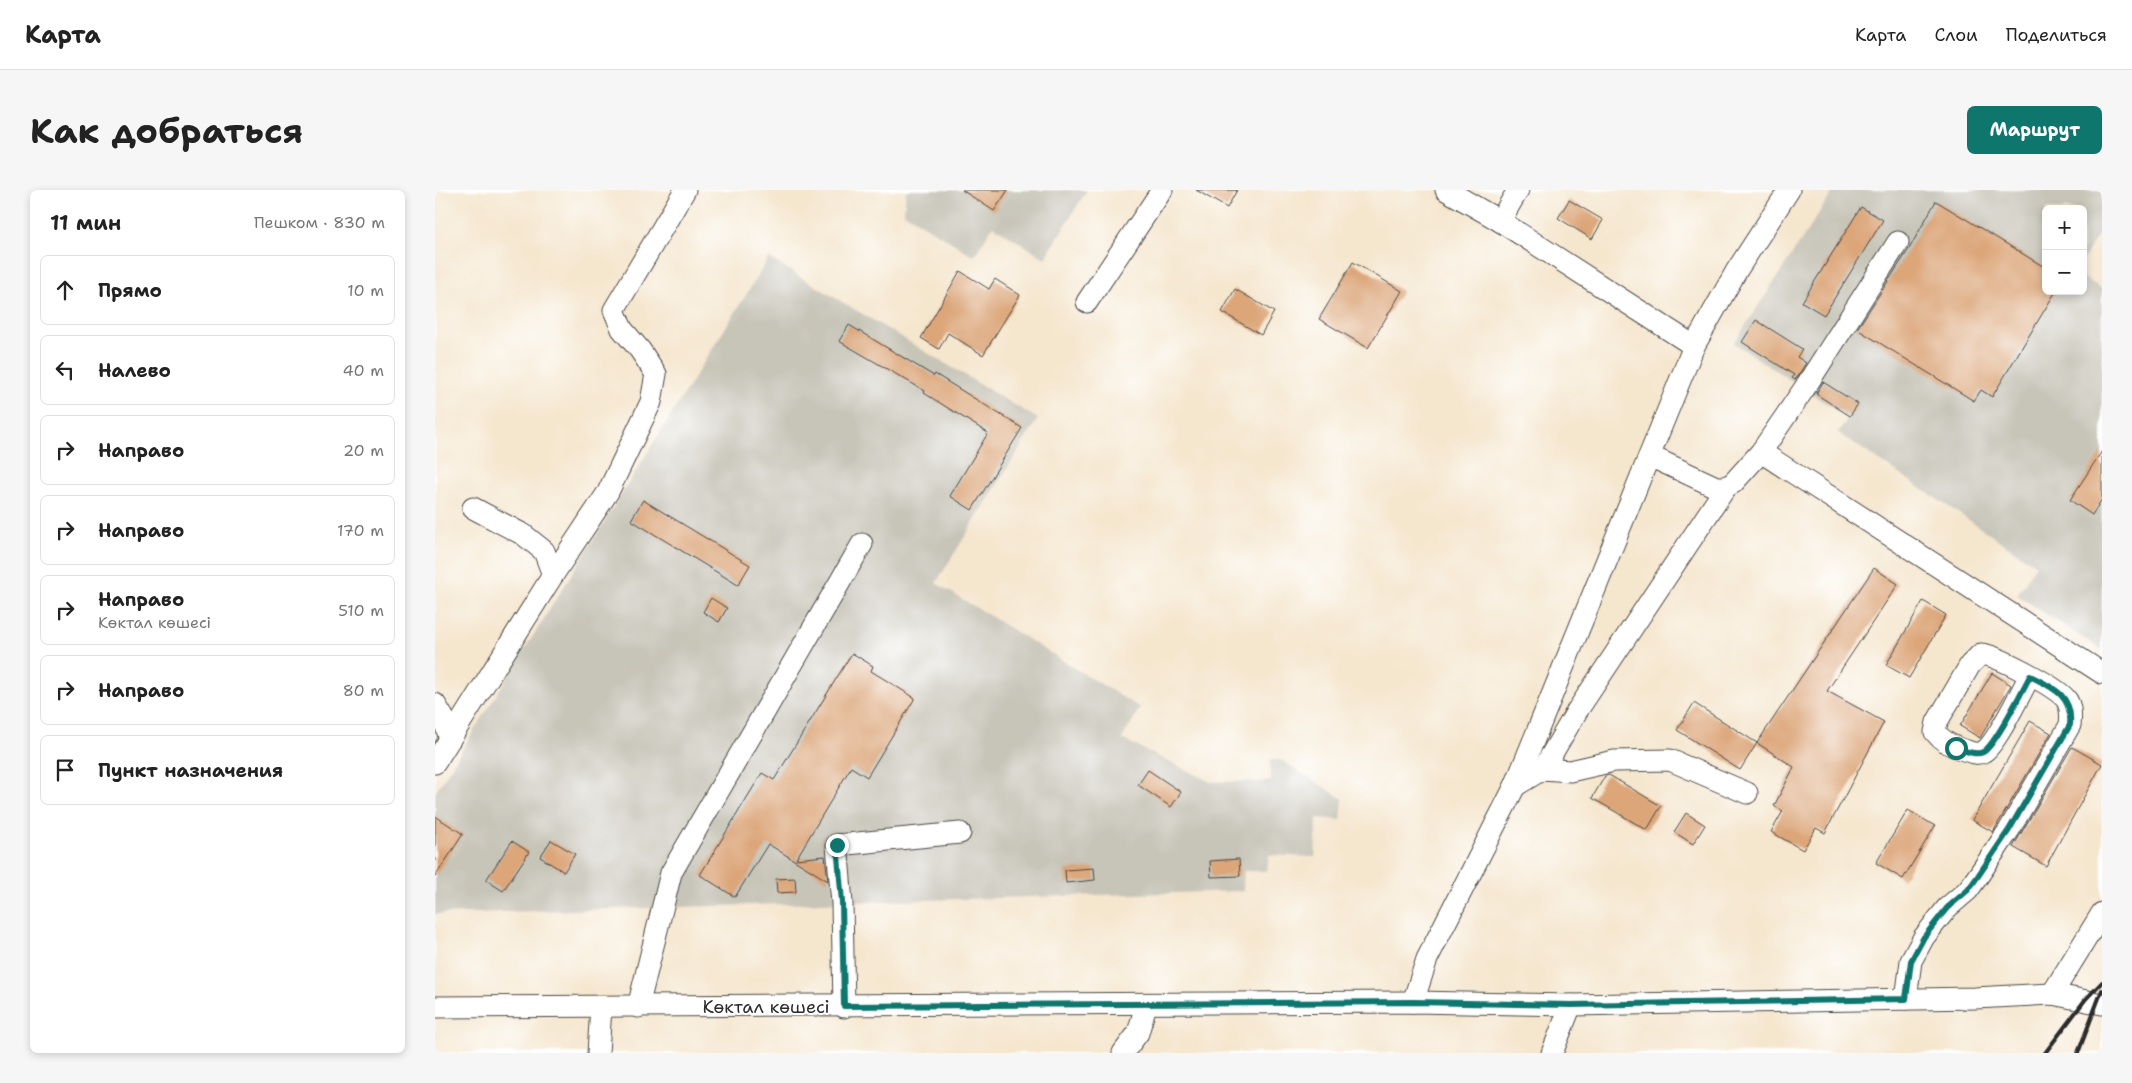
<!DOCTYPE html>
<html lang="ru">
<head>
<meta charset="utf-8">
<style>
  :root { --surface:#fff; --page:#f6f6f6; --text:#222; --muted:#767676; --line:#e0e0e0; --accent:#0f766e }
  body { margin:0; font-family:"Shantell Sans",sans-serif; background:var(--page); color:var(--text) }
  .controls { position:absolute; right:15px; top:15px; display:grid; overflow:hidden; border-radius:8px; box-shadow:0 2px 8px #0003 }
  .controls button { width:45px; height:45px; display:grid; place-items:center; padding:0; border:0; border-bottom:1px solid var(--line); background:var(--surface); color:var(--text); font:25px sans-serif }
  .stop { position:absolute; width:15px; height:15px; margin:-11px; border:4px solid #0f766e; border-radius:50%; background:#fff }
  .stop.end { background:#0f766e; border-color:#fff; box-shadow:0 1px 5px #0008 }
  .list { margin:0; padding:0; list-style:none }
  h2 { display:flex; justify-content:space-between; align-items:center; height:65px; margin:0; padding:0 20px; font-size:21px }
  h2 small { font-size:16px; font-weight:400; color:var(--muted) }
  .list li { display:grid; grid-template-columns:32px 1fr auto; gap:15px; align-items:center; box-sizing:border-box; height:70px; margin:0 10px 10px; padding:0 10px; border:1px solid var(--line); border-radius:8px }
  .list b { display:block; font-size:19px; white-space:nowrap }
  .list p { margin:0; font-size:16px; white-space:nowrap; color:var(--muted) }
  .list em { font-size:16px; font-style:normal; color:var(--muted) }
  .icon { flex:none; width:28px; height:28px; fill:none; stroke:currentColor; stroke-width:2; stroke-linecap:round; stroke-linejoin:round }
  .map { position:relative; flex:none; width:1667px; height:863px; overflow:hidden; border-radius:8px }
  header { display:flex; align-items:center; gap:30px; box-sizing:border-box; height:70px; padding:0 25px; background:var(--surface); border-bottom:1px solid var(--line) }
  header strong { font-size:24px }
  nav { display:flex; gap:28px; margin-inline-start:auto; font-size:18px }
  .intro { display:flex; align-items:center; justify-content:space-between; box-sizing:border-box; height:120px; padding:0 30px }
  h1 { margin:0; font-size:35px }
  .button { padding:12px 22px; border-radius:8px; background:var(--accent); color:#fff; font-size:18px; font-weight:700 }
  main { display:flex; gap:30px; padding:0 30px }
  aside { flex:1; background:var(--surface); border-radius:8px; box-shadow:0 2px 8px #0003 }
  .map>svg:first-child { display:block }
  .industrial { fill:#c7c4b8 }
  .building { fill:#dca679 }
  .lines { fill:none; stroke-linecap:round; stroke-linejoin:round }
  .minor-casing { stroke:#494743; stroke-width:23 }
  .minor { stroke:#fff; stroke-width:21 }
  .rail { stroke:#2b2b2b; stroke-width:4 }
  .route { stroke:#0f766e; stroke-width:6 }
  .labels { text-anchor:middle; stroke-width:4; stroke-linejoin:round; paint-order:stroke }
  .street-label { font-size:18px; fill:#2b2b2b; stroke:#fff }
</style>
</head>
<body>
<header>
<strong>Карта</strong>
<nav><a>Карта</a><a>Слои</a><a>Поделиться</a></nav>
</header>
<div class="intro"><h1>Как добраться</h1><a class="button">Маршрут</a></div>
<main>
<aside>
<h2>11 мин<small>Пешком · 830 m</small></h2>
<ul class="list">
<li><svg class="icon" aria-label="ahead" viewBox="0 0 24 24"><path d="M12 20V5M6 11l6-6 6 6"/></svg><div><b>Прямо</b></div><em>10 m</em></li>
<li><svg class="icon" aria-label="left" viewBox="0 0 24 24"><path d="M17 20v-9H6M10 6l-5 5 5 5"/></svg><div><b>Налево</b></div><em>40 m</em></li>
<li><svg class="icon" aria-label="right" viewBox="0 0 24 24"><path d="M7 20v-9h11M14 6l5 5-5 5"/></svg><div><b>Направо</b></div><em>20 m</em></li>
<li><svg class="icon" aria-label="right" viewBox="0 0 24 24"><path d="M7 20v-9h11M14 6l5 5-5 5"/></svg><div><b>Направо</b></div><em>170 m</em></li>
<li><svg class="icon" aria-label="right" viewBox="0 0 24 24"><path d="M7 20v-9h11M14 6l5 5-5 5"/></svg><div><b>Направо</b><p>Көктал көшесі</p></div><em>510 m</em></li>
<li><svg class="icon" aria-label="right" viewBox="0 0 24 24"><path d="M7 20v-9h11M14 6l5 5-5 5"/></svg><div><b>Направо</b></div><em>80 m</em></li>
<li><svg class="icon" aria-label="arrive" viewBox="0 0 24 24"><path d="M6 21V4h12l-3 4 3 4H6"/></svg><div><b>Пункт назначения</b></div></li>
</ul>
</aside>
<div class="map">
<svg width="1667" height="863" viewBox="0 0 1667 863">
  <rect width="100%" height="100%" fill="#fff"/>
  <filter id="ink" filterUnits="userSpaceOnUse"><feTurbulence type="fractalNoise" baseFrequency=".02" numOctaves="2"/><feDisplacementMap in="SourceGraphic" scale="10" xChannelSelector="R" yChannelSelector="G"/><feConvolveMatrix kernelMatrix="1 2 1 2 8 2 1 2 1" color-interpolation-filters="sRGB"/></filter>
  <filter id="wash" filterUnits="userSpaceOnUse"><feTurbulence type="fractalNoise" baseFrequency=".0096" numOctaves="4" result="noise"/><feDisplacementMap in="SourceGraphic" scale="20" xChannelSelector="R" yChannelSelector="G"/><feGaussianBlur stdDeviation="1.12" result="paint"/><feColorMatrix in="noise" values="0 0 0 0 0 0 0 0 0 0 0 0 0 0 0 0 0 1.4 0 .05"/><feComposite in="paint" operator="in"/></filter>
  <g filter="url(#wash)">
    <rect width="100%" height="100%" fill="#f5e6ce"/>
    <g class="industrial">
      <polygon points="471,0 652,0 610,68 558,36 539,66 469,23"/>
      <polygon points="1399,0 1667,0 1667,38 1648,70 1648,19 1611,19 1611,101 1648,101 1648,87 1667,99 1667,460 1582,405 1601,375 1403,243 1413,228 1299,153"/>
      <polygon points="334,68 603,229 501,393 705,518 687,549 776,592 836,591 835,570 846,570 908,609 906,630 882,628 880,667 834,665 832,681 809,681 808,701 0,724 0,603"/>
    </g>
    <g id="blocks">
      <g class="building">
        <polygon points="527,0 573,0 559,21"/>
        <polygon points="761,0 802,0 792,18"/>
        <polygon points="1134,10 1168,30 1157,49 1123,28"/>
        <polygon points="1501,11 1611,78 1611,101 1621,101 1557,207 1546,200 1539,211 1422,139 1474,59"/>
        <polygon points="1426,17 1448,30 1389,125 1367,112"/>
        <polygon points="918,72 967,101 933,158 884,129"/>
        <polygon points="525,81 554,99 560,89 585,105 548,165 513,143 504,159 486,148"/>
        <polygon points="800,99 839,122 826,145 787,122"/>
        <polygon points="1321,130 1367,159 1362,167 1371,173 1360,190 1357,188 1359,185 1307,152"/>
        <polygon points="414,135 499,186 500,184 587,238 537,320 515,306 553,243 489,203 490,201 404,151"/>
        <polygon points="1388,192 1423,214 1415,226 1381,204"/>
        <polygon points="1667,261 1667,309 1657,325 1635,310"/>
        <polygon points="208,310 315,375 303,395 196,330"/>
        <polygon points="1439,378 1463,394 1392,501 1449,532 1390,643 1381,638 1368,660 1336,642 1348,621 1339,616 1359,577 1322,553"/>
        <polygon points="276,408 292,418 284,432 268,422"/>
        <polygon points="1488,411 1511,425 1474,488 1451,475"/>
        <polygon points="417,463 438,476 436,481 480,508 432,587 416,577 361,669 390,666 393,691 333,654 300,707 265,685 327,583 339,590"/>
        <polygon points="1557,483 1576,495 1545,548 1525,536"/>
        <polygon points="1259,513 1322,553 1305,580 1242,540"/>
        <polygon points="1595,531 1616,543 1558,642 1537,630"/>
        <polygon points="1637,557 1667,574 1611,676 1578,657"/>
        <polygon points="713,580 746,602 736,617 703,595"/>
        <polygon points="1174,585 1226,616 1212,640 1157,608 1170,586"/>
        <polygon points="1473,620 1500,636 1468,689 1441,673"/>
        <polygon points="1251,623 1270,635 1258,654 1239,642"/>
        <polygon points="0,626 28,644 0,687"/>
        <polygon points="116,650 140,664 129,682 105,667"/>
        <polygon points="77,651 94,662 68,701 51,690"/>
        <polygon points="804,669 805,686 776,687 775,671"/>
        <polygon points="659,678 660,690 631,693 630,680"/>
        <polygon points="360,688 361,702 342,703 341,689"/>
      </g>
    </g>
  </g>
  <g filter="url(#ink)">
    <use href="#blocks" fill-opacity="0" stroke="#494743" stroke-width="1"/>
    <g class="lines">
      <defs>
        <g id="minor">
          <polyline points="1065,31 1083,0"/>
          <polyline points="652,112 727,0"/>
          <polyline points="1259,156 1302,80 1354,0"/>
          <polyline points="1326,262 1667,483"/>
          <polyline points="1215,266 1281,297 1291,297 1298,293 1326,262 1369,199 1463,52"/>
          <polyline points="38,318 89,345 109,361 118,385"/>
          <polyline points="0,514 8,527 15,549"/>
          <polyline points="0,573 118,385 173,302 216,212 221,184 205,160 187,139 179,120 250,0"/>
          <polyline points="1108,579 1135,581 1179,571 1235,570 1312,603"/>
          <polyline points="1080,596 1108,579 1142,521 1291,297"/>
          <polyline points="1617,804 1667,723"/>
          <path d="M1471,809l5,-38 13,-24 23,-29 21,-18 10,-14 31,-46 61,-105c1,-8 1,-21 -5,-27 -11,-12 -68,-43 -84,-44l-11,11 -33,57 -2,10c7,9 18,15 29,18 7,2 13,5 19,2 13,-7 38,-61 47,-76"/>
          <polyline points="978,812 992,769 1080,596 1259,156 1065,31 1011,0"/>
          <polyline points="0,817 978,812 1136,815 1540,808 1617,804 1667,814"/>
          <polyline points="203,817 236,683 427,354"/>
          <polyline points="409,817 407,713 402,655 525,643"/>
          <polyline points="163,863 166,817"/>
          <polyline points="688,863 703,843 711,815"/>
          <polyline points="1117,863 1136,815"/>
        </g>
      </defs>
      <use href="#minor" class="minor-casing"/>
      <use href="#minor" class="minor"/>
      <g class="rail">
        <polyline points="1610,863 1650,810 1667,792"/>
        <polyline points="1643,863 1667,800"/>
      </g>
    </g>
  </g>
  <g class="lines" filter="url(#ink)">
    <path class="route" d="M402,655l5,57 2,104 569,-4 158,3 335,-6 5,-38 13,-24 23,-29 21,-18 10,-14 31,-46 61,-105c3,-30 -18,-38 -40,-49 -8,15 -35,70 -47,76 -8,4 -19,-2 -27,-4"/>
  </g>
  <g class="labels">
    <g class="street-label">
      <text x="331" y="823">Көктал көшесі</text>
    </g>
  </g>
</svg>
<div class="controls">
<button>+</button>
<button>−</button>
</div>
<div class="stop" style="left:1521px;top:558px"></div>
<div class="stop end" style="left:402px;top:655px"></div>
</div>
</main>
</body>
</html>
